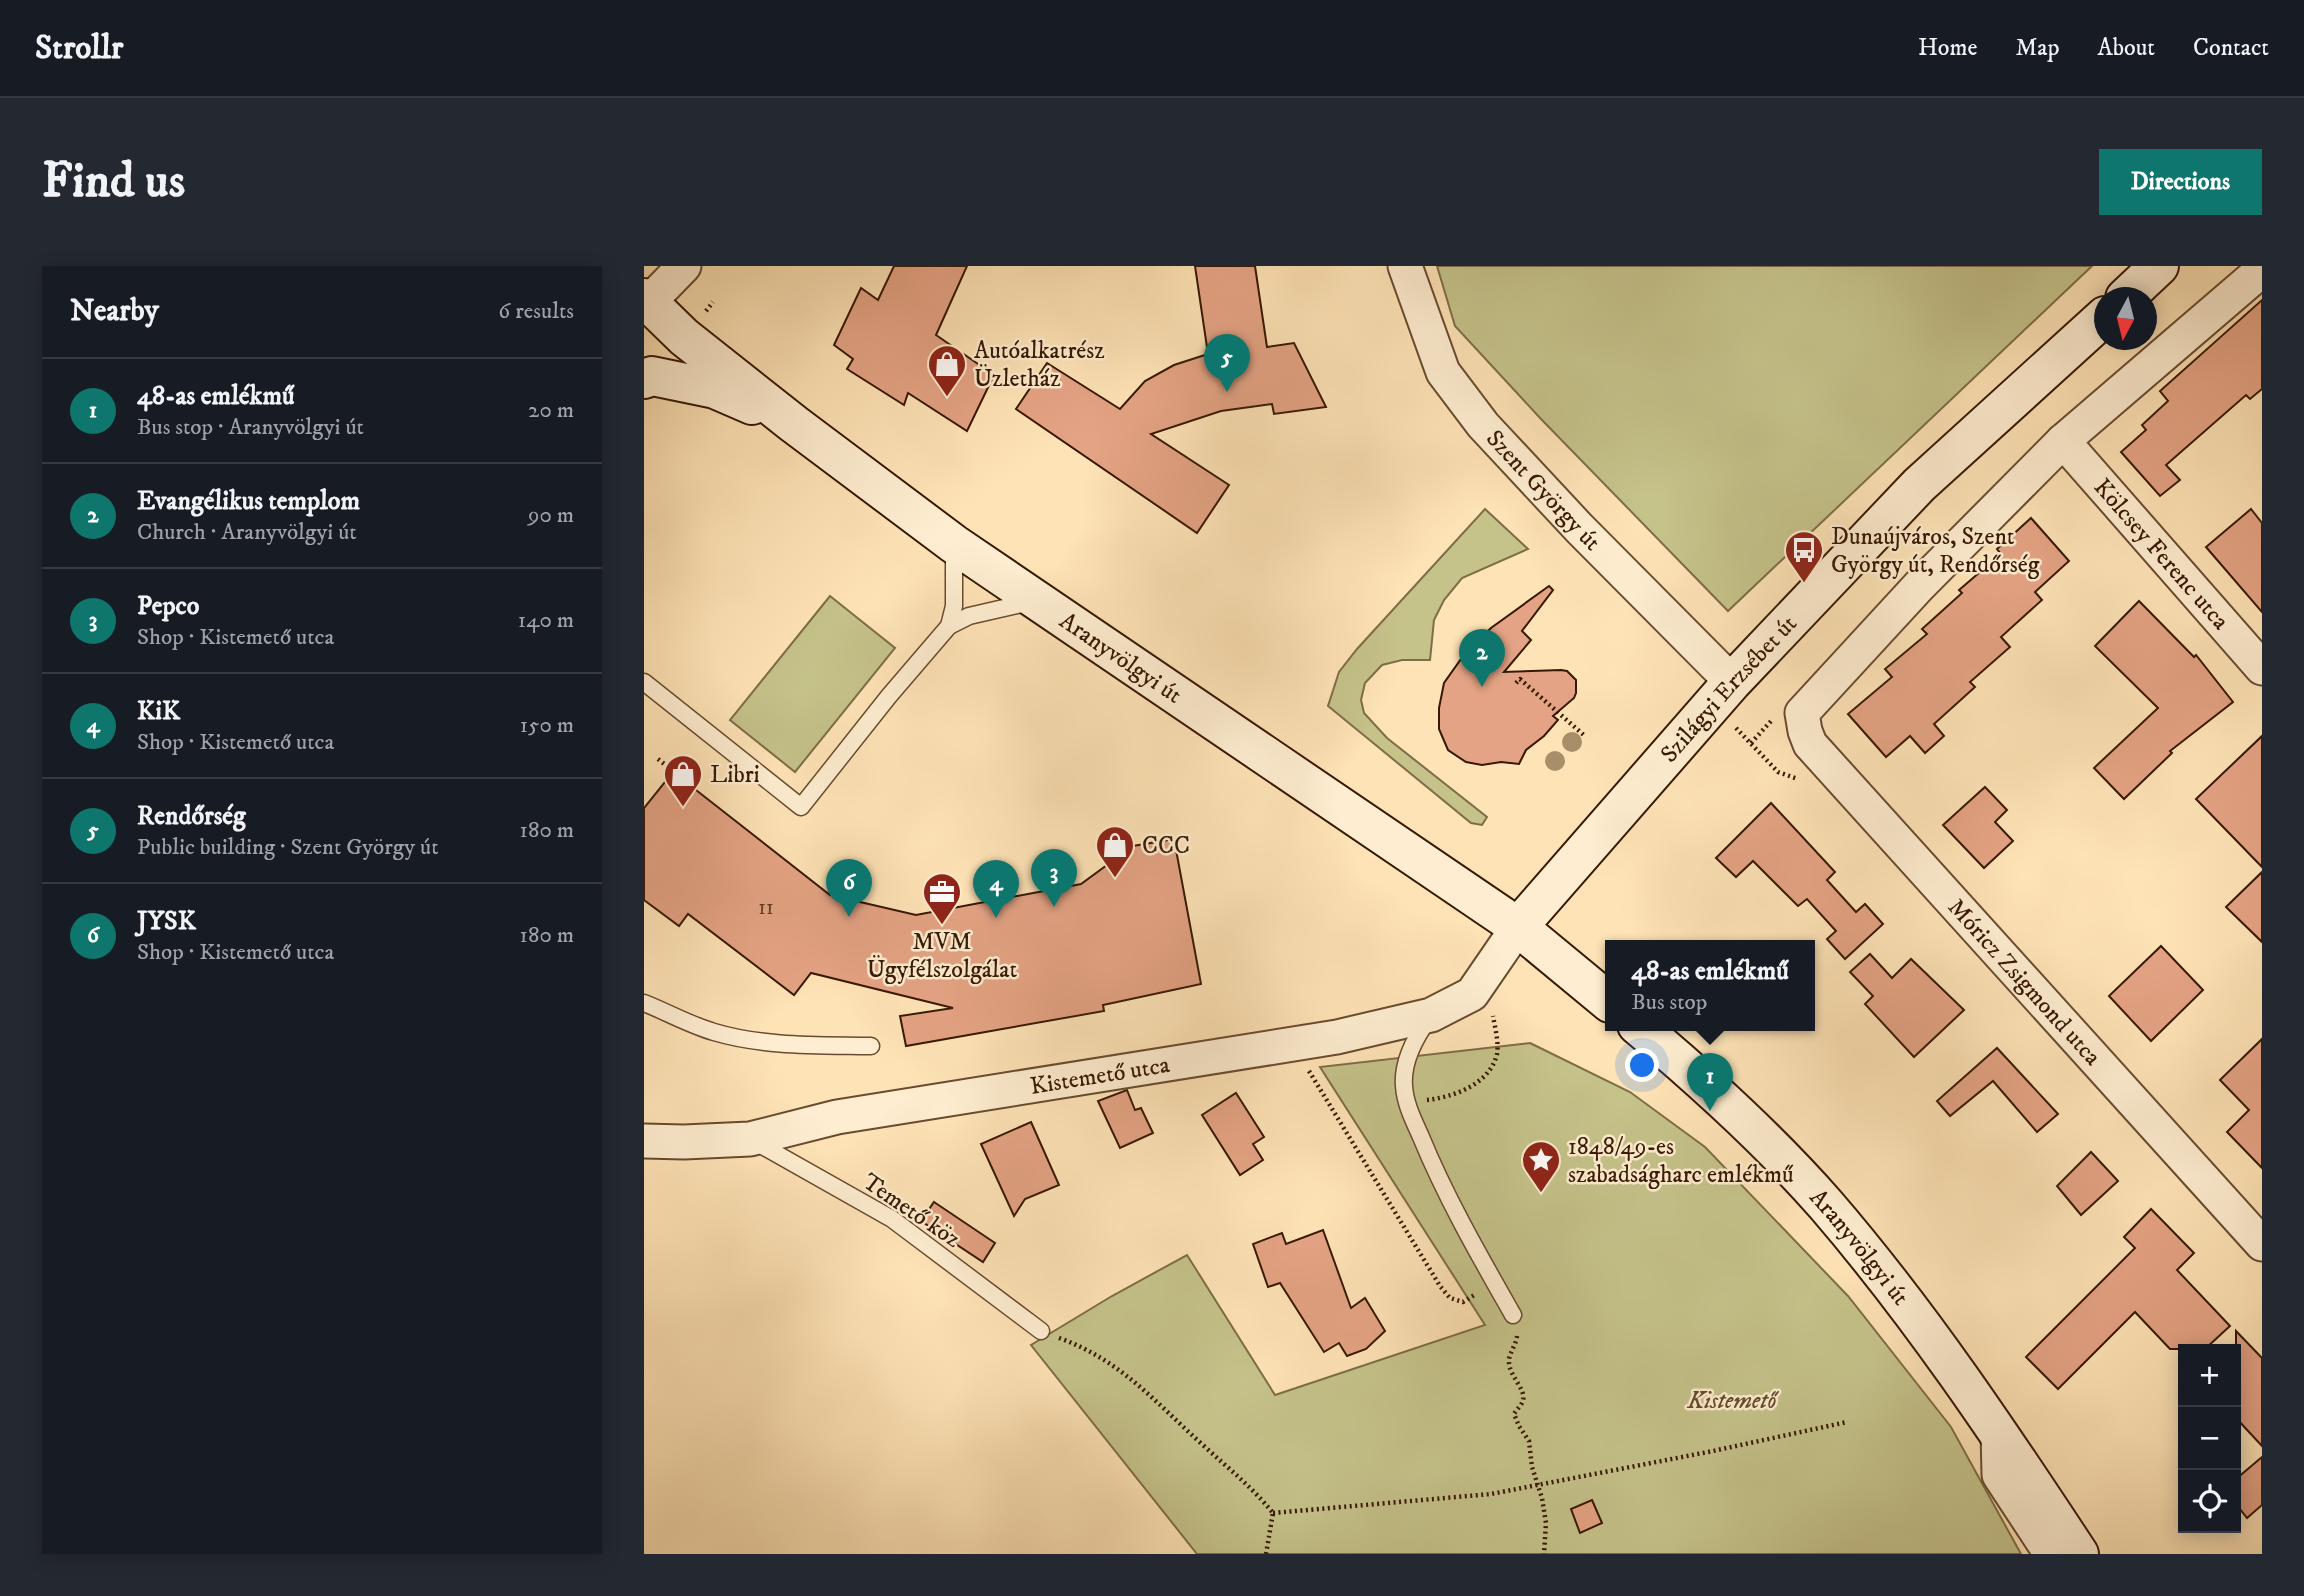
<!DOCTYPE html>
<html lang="en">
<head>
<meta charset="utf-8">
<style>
  :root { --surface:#171b24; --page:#242831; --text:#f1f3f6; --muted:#9ea1a6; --line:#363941; --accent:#0f766e }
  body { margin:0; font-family:"IM FELL DW Pica",serif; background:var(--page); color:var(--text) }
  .controls { position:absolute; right:21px; bottom:21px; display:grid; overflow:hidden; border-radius:0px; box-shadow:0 4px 18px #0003 }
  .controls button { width:63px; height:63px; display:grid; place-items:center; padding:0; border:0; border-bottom:2px solid var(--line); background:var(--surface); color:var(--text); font:35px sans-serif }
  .compass { position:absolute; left:1450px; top:21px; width:63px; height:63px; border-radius:50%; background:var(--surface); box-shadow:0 4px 18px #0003; rotate:187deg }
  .you { position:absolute; left:999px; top:800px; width:24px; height:24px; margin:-18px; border:5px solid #fff; border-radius:50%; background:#1a73e8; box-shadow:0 0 0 10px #1a73e833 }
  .badge { display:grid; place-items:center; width:46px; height:46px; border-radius:50%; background:var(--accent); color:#fff; font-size:23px; font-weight:700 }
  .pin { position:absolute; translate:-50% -58px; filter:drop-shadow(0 2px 4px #0008) }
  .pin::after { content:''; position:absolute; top:37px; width:24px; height:21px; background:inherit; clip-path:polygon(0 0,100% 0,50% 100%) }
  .popup { position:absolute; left:961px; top:674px; width:210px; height:91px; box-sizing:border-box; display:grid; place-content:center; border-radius:0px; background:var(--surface); filter:drop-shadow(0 2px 5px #0005); font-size:23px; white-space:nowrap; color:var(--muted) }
  .popup b { font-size:26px; color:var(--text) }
  .popup::after { content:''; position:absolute; left:50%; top:100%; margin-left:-14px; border:14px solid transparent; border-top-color:var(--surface) }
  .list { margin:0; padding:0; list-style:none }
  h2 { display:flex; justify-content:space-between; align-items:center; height:91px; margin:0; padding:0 28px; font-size:30px }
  h2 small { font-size:23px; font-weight:400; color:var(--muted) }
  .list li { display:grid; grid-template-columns:46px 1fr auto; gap:21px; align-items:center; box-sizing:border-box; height:105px; padding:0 28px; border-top:2px solid var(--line) }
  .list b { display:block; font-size:26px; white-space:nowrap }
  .list p { margin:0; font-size:23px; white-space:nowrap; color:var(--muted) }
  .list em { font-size:23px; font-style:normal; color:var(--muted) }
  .icon { flex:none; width:38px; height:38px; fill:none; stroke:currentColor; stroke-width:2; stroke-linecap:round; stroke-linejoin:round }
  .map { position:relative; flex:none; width:1618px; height:1288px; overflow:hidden; border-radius:0px }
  header { display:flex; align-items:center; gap:42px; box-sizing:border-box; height:98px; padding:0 35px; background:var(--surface); border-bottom:2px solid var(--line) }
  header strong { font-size:33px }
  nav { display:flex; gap:38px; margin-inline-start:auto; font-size:24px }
  .intro { display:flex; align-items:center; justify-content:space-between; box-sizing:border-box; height:168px; padding:0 42px }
  h1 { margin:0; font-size:49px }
  .button { padding:18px 32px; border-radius:0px; background:var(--accent); color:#fff; font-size:24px; font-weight:700 }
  main { display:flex; gap:42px; padding:0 42px }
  aside { flex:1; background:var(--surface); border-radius:0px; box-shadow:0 4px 18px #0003 }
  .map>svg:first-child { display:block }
  .green { fill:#c5c28a; stroke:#7e6d46; stroke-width:2 }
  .building { fill:#e4a384; stroke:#371802; stroke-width:2 }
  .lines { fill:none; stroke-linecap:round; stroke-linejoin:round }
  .lane-casing { stroke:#694b2f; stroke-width:19 }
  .street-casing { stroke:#694b2f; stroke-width:37 }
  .secondary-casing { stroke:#371802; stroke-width:42 }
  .path { stroke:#371802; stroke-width:4.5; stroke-dasharray:2 3.5; stroke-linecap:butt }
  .lane { stroke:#feedd0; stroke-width:16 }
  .street { stroke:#feedd0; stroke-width:33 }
  .secondary { stroke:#feedd0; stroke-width:38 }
  .tree { fill:#a88f6a }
  .labels { text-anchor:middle; stroke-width:5; stroke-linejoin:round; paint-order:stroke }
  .number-label { font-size:21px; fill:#623b22 }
  .poi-label { font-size:24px; fill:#371802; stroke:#feedd0; text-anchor:start }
  .street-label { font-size:24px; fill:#371802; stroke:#feedd0 }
  .park-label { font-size:24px; font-style:italic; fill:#624b2b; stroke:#feedd0 }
</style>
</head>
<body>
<header>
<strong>Strollr</strong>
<nav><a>Home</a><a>Map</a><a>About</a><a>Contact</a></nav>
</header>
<div class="intro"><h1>Find us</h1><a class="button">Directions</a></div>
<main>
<aside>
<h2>Nearby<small>6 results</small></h2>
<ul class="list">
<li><span class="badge">1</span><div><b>48-as emlékmű</b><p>Bus stop · Aranyvölgyi út</p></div><em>20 m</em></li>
<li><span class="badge">2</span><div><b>Evangélikus templom</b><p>Church · Aranyvölgyi út</p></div><em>90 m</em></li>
<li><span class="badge">3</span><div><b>Pepco</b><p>Shop · Kistemető utca</p></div><em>140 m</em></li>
<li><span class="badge">4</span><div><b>KiK</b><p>Shop · Kistemető utca</p></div><em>150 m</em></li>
<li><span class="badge">5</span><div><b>Rendőrség</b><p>Public building · Szent György út</p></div><em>180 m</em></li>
<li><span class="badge">6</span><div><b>JYSK</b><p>Shop · Kistemető utca</p></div><em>180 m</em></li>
</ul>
</aside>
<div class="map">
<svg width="1618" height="1288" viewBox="0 0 1618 1288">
  <rect width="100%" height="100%" fill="#fee3b6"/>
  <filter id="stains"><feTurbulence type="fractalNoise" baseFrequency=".00286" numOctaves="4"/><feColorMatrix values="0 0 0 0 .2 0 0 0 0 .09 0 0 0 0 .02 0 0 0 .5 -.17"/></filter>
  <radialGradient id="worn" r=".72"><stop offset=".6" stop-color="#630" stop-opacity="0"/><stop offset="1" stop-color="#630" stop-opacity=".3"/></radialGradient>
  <g class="green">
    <polygon points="793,0 1448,0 1084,345 897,153 811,60"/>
    <polygon points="841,243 884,283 818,312 800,334 790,354 786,394 758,394 738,399 721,417 717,434 720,447 743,472 843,551 838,559 827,557 684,440 695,406 713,383"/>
    <polygon points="186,330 251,382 151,506 86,454"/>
    <polygon points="886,777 986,826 1061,881 1204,1030 1307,1161 1377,1288 553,1288 387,1079 468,1030 543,989 631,1129 841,1059 676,801"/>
  </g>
  <g class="building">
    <polygon points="250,0 323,0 292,69 350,109 323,165 264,127 260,139 203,103 209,93 190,79 217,22 234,34"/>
    <polygon points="551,0 611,0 623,81 650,77 682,141 630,148 628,138 577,145 507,168 585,219 553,267 372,143 403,97 476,143 501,115 530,99 564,88"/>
    <polygon points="1618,34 1618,123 1606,133 1602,129 1522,199 1536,214 1516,230 1477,186 1502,164 1498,159 1524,135 1516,125"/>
    <polygon points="1607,243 1618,257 1618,346 1562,281"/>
    <polygon points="1387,252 1425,295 1391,326 1398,334 1357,371 1366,381 1326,416 1331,421 1290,458 1300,470 1281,487 1266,470 1242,491 1204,448 1248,411 1241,403 1283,368 1278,363 1318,327 1315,324 1357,288 1353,283"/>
    <polygon points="905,320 909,324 878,365 887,374 860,406 917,404 923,405 932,414 932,427 930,432 909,450 914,454 900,470 882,484 875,498 857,496 838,499 822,496 804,484 795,463 795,442 800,417 822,386 847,362"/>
    <polygon points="1495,335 1550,391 1552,389 1589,436 1526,485 1528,487 1480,533 1450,502 1514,442 1451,380"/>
    <polygon points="1618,470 1618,601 1552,533"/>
    <polygon points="29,506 186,629 272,649 437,618 489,580 530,573 557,718 459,739 460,745 262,780 256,750 309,742 167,707 150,729 44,648 35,660 0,634 0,542"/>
    <polygon points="1341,521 1363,544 1351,556 1369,575 1340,602 1299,559"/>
    <polygon points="1127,537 1191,606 1183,614 1212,646 1221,638 1239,658 1201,693 1183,673 1192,665 1163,633 1154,640 1109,595 1092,611 1072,592"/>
    <polygon points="1618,606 1618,676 1582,641"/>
    <polygon points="1517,680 1559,724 1507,775 1465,730"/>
    <polygon points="1226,688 1248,712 1267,693 1320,744 1270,791 1221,738 1229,730 1206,706"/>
    <polygon points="1618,773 1618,902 1583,866 1605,844 1576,814"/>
    <polygon points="1353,782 1414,848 1393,866 1349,815 1306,850 1293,835"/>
    <polygon points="483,824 491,844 497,842 509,867 476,882 454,835"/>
    <polygon points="592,827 620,871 609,878 619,894 596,909 558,849"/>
    <polygon points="387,856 415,919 381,933 370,950 337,878"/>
    <polygon points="1447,886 1474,915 1437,949 1413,920"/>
    <polygon points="290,936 351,977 339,996 277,955"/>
    <polygon points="1507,943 1550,987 1533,1004 1586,1060 1561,1083 1526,1083 1491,1046 1414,1123 1382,1091 1491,982 1480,971"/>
    <polygon points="679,964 707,1042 721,1032 741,1065 722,1083 703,1090 695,1077 680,1086 636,1017 624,1021 609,978 638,967 642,978"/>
    <polygon points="1592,1065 1618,1092 1618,1180 1592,1152"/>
    <polygon points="1618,1191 1618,1239 1603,1252 1592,1238 1592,1213"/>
    <polygon points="948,1234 958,1257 936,1267 927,1243"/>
  </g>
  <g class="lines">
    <defs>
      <g id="lane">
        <polyline points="305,360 325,350 386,336"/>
        <polyline points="0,416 157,541 245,430 305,360 310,340 310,281"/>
        <path d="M0,737c23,9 46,22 70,29 50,15 105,13 157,14"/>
        <path d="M786,751c-14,19 -28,44 -26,69 1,18 10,35 17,51 25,61 59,120 92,178"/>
        <polyline points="108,874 248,953 397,1065"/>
      </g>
      <g id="street">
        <path id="s1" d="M761,0l38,106 40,53 96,103 153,154"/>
        <path id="s2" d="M1618,4l-199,171 -144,145 -117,127 3,18 5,13 452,500"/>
        <polyline points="5,36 40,0"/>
        <path id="s3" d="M1419,175l199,227"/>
        <path id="s4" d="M0,875l40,1 66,-3 87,-22 500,-80 94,-22 41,-21 46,-67"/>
        <polyline points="1354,1165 1355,1209 1407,1288"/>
      </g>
      <g id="secondary">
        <path id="s5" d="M0,32l40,39 110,87 160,120 564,383 92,76"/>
        <polyline points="1481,32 1515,0"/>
        <polyline points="0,113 8,110 71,123 108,139"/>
        <path id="s6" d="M874,661l214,-245 187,-197 186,-169"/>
        <path id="s7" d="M993,759c67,56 132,115 189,180 94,109 174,229 253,349"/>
      </g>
    </defs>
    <use href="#lane" class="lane-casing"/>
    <use href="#street" class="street-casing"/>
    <use href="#secondary" class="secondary-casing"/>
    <g class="path">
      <polyline points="62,45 69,36"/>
      <polyline points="872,417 876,413 942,471"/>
      <polyline points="1092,462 1134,506 1154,513"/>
      <polyline points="1107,477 1128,454"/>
      <polyline points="14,493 28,504"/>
      <polyline points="665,805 796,1020 806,1032 819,1036 832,1028"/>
      <path d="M783,834c27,-3 63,-16 70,-46 2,-11 -2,-27 -4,-38"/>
      <path d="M873,1070c-1,10 -9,18 -8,27 1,13 17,27 14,37 -1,5 -6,9 -9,14l5,12 10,15 3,26 10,31 4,25 -2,31"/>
      <path d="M415,1072c62,22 97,65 145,108 25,23 47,40 69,67"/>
      <polyline points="629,1247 847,1228 1069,1185 1203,1156"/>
      <polyline points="622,1288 629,1247"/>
    </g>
    <use href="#lane" class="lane"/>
    <use href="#street" class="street"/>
    <use href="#secondary" class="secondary"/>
  </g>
  <g class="tree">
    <circle cx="928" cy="476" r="10"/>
    <circle cx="911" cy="495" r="10"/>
  </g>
  <defs>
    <symbol id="shop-pin" viewBox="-11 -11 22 30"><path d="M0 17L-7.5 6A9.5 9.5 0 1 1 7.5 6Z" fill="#8f2418" stroke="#feedd0"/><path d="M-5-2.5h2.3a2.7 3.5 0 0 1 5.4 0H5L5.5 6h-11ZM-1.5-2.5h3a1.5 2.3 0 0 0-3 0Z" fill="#fff"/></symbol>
    <symbol id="bus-pin" viewBox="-11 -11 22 30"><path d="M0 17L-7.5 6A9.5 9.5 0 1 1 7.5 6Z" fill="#8f2418" stroke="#feedd0"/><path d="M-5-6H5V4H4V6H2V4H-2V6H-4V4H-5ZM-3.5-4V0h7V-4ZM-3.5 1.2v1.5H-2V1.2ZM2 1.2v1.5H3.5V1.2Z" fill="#fff"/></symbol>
    <symbol id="office-pin" viewBox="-11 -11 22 30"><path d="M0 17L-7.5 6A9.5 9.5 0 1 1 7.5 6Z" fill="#8f2418" stroke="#feedd0"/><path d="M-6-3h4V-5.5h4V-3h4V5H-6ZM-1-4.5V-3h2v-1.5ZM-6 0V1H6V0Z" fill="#fff"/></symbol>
    <symbol id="sight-pin" viewBox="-11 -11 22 30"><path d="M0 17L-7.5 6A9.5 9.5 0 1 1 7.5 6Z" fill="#8f2418" stroke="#feedd0"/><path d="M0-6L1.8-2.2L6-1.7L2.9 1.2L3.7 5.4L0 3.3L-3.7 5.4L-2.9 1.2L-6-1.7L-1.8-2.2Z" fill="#fff"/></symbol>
  </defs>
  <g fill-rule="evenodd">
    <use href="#shop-pin" x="281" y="76" width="44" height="60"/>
    <use href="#bus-pin" x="1138" y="262" width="44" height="60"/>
    <use href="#shop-pin" x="17" y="486" width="44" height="60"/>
    <use href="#shop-pin" x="449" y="557" width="44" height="60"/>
    <use href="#office-pin" x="276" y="604" width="44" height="60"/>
    <use href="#sight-pin" x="875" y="872" width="44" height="60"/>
  </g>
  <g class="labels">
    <g class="number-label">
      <text x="122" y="648">11</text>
    </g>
    <g class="poi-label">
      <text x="330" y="92">Autóalkatrész<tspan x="330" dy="28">Üzletház</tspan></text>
      <text x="1187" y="278">Dunaújváros, Szent<tspan x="1187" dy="28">György út, Rendőrség</tspan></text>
      <text x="66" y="516">Libri</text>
      <text x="498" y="587">CCC</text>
      <text x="298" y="683" text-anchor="middle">MVM<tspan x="298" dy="28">Ügyfélszolgálat</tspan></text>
      <text x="924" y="888">1848/49-es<tspan x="924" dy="28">szabadságharc emlékmű</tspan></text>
    </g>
    <g class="street-label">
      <text dy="8" stroke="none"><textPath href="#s1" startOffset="268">Szent György út</textPath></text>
      <text dy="8" stroke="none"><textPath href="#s3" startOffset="150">Kölcsey Ferenc utca</textPath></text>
      <text dy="8" stroke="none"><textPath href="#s5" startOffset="598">Aranyvölgyi út</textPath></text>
      <text dy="8" stroke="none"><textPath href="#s6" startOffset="318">Szilágyi Erzsébet út</textPath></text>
      <text dy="8" stroke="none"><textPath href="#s2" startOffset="992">Móricz Zsigmond utca</textPath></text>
      <text dy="8" stroke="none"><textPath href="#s4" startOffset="462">Kistemető utca</textPath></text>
      <text transform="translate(268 944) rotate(34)" y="8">Temető köz</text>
      <text dy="8" stroke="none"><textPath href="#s7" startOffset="315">Aranyvölgyi út</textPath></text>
    </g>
    <g class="park-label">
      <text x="1088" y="1142">Kistemető</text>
    </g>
  </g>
  <rect width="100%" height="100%" filter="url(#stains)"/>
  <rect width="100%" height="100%" fill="url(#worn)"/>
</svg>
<div class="controls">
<button>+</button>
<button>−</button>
<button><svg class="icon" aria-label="locate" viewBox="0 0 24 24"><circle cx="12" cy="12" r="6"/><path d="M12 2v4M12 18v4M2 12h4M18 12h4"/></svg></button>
</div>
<svg class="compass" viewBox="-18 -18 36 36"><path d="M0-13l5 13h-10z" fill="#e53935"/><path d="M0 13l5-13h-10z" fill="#9ea1a6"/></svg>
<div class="you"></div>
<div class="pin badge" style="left:1066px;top:845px">1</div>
<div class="popup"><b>48-as emlékmű</b>Bus stop</div>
<div class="pin badge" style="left:838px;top:421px">2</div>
<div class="pin badge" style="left:410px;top:641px">3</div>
<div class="pin badge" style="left:352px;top:652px">4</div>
<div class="pin badge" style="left:583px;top:126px">5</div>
<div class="pin badge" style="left:205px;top:651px">6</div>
</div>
</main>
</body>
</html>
